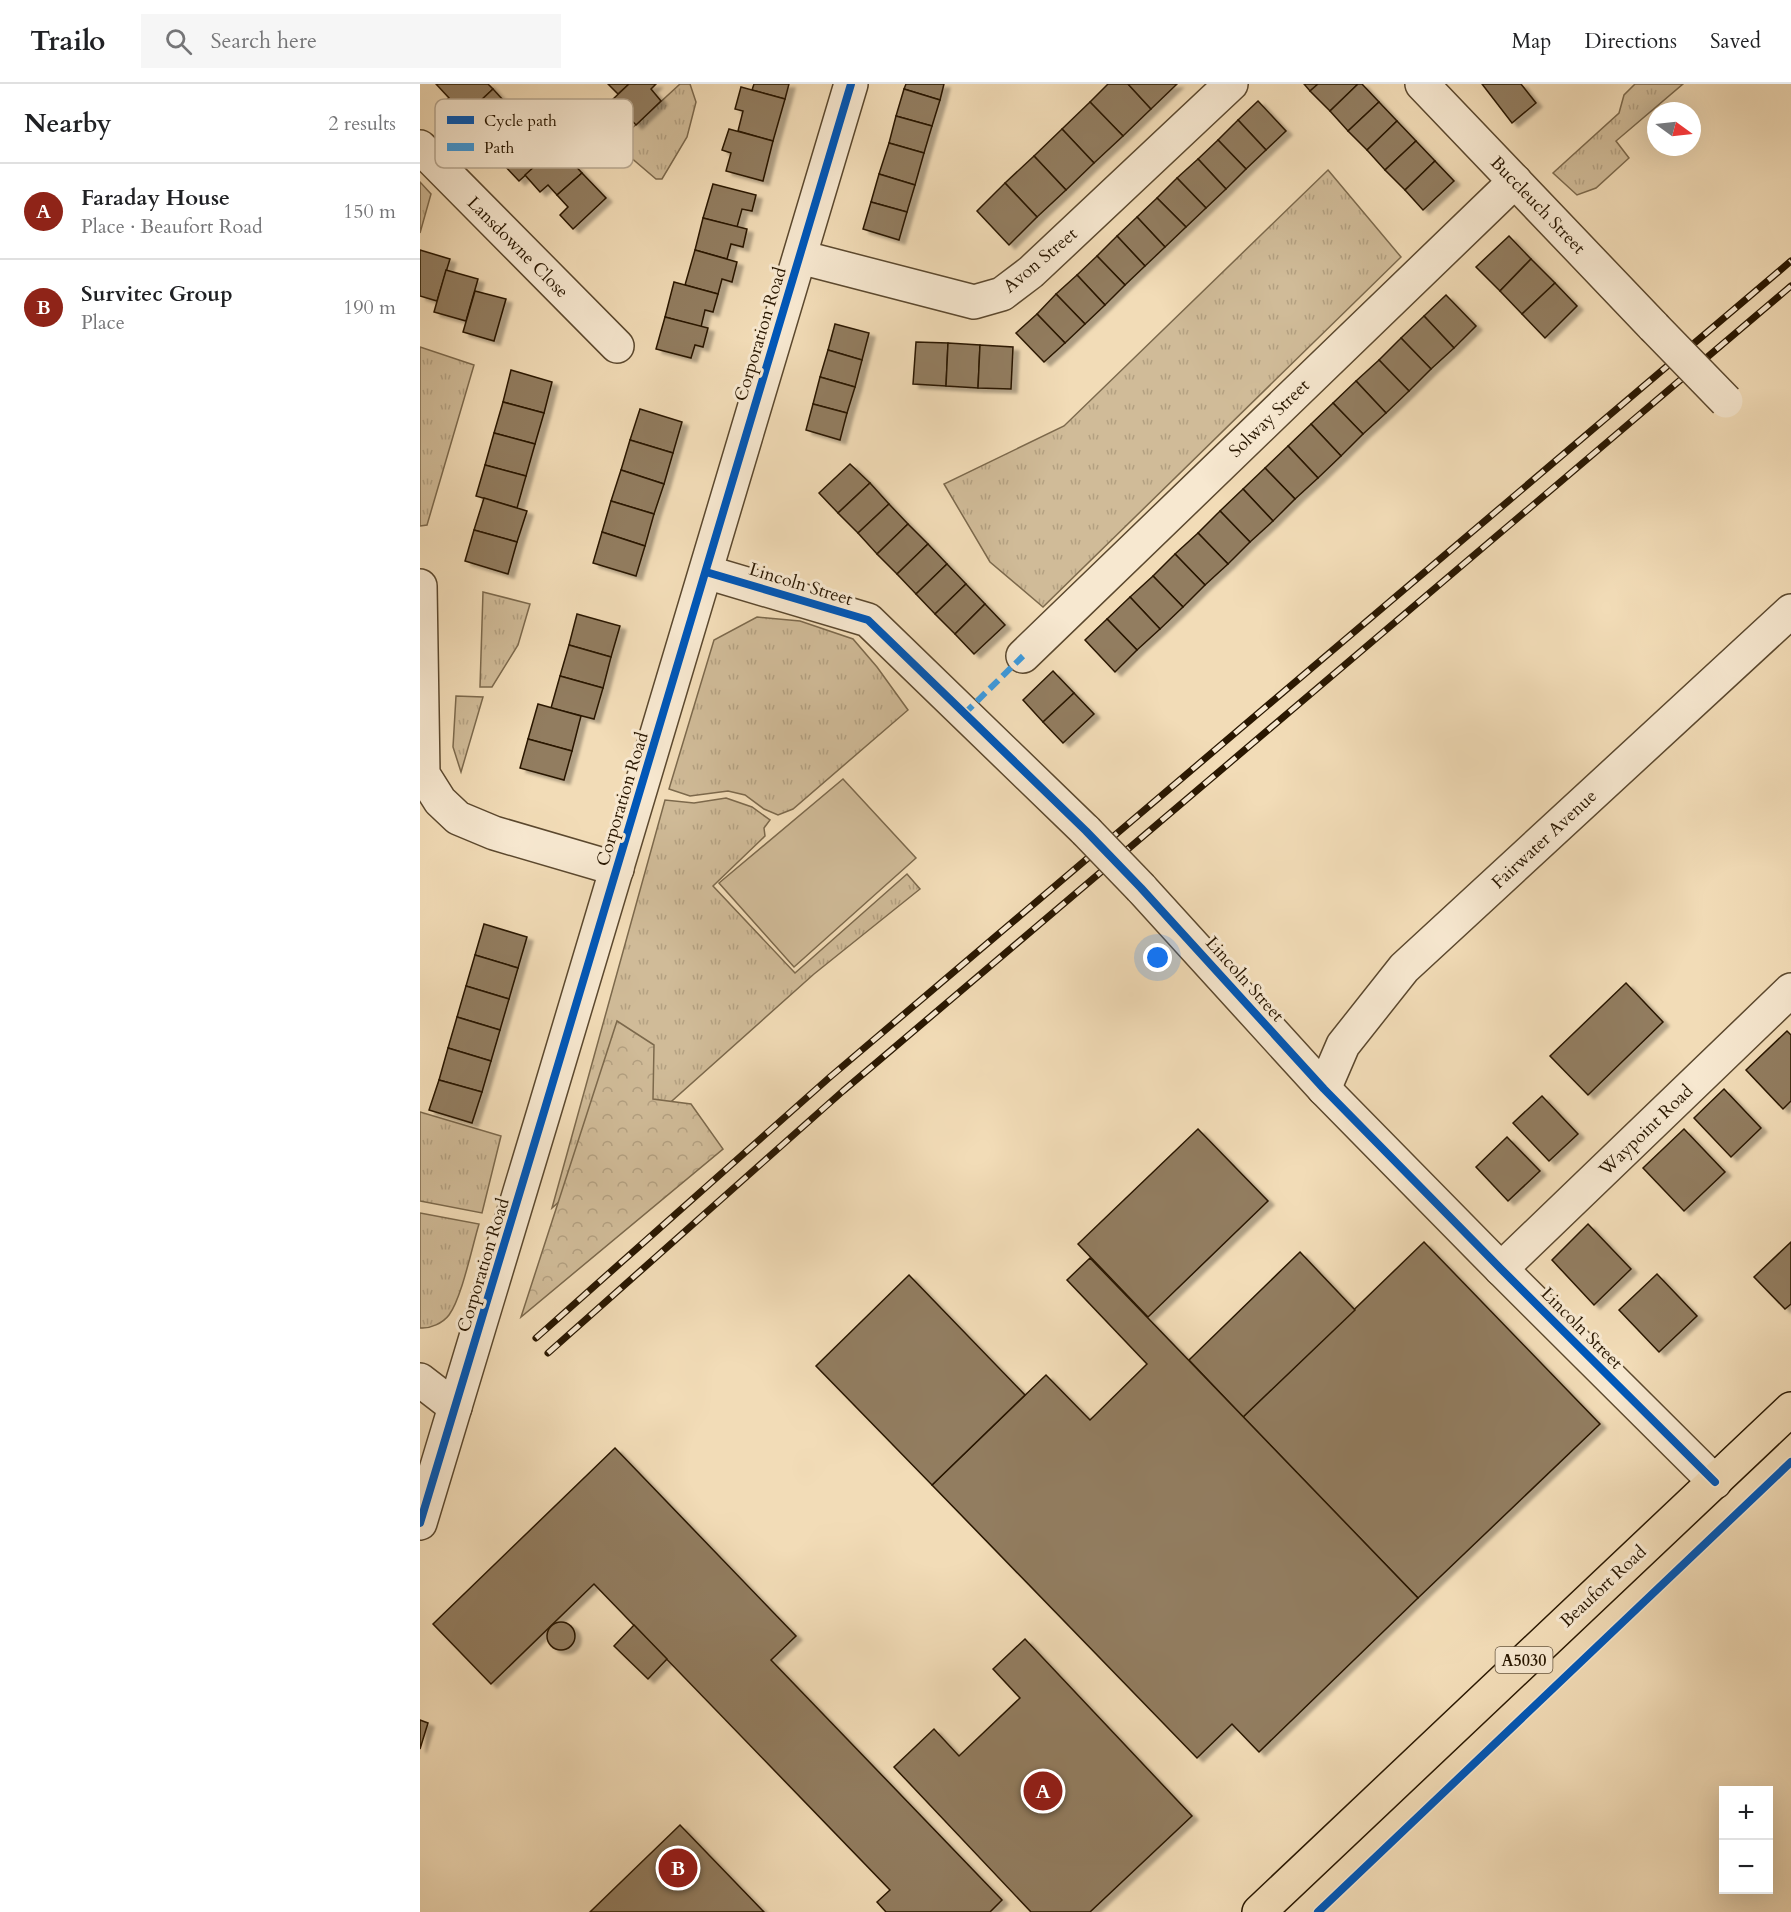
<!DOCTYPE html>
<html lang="en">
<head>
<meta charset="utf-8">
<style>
  :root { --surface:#fff; --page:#f6f6f6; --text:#202124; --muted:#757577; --line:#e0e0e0; --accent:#8f2418 }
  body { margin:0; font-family:Cardo,serif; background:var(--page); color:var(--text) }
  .controls { position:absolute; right:18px; bottom:18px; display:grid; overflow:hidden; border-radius:0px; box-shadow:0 6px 24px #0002 }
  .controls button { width:54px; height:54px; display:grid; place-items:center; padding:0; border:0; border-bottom:2px solid var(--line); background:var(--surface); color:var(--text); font:30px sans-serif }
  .compass { position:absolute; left:1227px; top:18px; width:54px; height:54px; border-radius:50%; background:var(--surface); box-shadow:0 6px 24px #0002; rotate:105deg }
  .you { position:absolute; left:738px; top:874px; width:21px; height:21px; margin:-15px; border:4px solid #fff; border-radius:50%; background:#1a73e8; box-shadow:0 0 0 9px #1a73e833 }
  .badge { display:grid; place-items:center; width:39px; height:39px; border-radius:50%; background:var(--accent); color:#fff; font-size:20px; font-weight:700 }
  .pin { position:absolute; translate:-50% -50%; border:3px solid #fff; box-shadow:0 2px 6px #0006 }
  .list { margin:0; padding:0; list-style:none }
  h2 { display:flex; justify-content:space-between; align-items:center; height:78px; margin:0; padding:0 24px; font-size:26px }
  h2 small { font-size:20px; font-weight:400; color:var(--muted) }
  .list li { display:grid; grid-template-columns:39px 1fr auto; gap:18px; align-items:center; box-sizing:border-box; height:96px; padding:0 24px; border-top:2px solid var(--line) }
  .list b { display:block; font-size:22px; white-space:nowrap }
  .list p { margin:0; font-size:20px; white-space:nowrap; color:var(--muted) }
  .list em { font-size:20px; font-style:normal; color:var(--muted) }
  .icon { flex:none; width:33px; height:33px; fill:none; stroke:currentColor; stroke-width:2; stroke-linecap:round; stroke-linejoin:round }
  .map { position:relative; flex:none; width:1371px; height:1828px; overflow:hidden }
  header { display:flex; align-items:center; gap:36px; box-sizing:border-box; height:84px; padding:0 30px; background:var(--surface); border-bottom:2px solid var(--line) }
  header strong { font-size:28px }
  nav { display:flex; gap:33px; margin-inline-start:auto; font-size:21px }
  .search { width:420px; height:54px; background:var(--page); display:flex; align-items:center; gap:15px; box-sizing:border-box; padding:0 21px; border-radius:0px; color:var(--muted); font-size:22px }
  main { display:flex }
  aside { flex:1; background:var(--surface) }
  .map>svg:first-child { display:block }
  .grass { fill:url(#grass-tufts); stroke:#7c694c; stroke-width:1.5 }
  .forest { fill:url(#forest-crowns); stroke:#7c694c; stroke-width:1.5 }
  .pitch { fill:#d0bb98; stroke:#7c694c; stroke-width:1.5 }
  .building { fill:#927d60; stroke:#291701; stroke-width:1.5; filter:url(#shadow) }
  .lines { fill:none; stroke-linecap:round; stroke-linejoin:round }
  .minor-casing { stroke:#5b482e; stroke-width:36 }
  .tertiary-casing { stroke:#5b482e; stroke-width:36 }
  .primary-casing { stroke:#291701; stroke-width:36 }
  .minor { stroke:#f7e8d0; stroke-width:33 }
  .tertiary { stroke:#f7e8d0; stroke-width:33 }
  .primary { stroke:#f2dcb7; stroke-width:33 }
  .rail-casing { stroke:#291701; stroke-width:7 }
  .rail { stroke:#f7e8d0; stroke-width:4.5; stroke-dasharray:14; stroke-linecap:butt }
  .minor-bridge-casing { stroke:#5b482e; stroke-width:36; stroke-linecap:butt }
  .minor-bridge { stroke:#f7e8d0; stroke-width:33 }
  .quiet { stroke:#3d9add; stroke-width:6; stroke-dasharray:12 6; stroke-linecap:butt }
  .cycleway-casing { stroke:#f7e8d0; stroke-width:11 }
  .cycleway { stroke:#0057b8; stroke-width:8 }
  .labels { text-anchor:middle; stroke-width:6; stroke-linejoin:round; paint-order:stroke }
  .shield { fill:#f7e8d0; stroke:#67563f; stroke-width:1.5 }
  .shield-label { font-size:16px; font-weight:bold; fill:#291701 }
  .street-label { font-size:18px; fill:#291701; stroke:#f7e8d0 }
  .key { fill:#f7e8d0; stroke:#b9a992; stroke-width:1.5 }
  .key-label { font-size:16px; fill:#291701 }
</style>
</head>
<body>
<header>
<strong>Trailo</strong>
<div class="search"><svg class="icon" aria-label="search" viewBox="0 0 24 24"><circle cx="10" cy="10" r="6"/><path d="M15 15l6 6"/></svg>Search here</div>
<nav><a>Map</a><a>Directions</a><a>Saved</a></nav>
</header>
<main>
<aside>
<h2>Nearby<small>2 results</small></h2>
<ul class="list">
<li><span class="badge">A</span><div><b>Faraday House</b><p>Place · Beaufort Road</p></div><em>150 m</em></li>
<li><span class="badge">B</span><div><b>Survitec Group</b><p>Place</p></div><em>190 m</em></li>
</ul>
</aside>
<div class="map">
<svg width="1371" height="1828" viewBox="0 0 1371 1828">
  <defs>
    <pattern id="grass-tufts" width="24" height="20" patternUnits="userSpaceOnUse" patternTransform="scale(1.5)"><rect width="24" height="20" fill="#d0bb98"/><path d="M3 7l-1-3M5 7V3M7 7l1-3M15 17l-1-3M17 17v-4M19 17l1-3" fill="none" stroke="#b3a081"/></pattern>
    <pattern id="forest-crowns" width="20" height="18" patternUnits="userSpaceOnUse" patternTransform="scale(1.5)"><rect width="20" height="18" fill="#d0bb98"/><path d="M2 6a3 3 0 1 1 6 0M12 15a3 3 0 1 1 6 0" fill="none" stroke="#b3a081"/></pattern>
    <filter id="shadow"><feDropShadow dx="6" dy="4" stdDeviation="1.5" flood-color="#0004"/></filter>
  </defs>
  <rect width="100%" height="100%" fill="#f2dcb7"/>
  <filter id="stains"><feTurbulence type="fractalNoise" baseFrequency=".00333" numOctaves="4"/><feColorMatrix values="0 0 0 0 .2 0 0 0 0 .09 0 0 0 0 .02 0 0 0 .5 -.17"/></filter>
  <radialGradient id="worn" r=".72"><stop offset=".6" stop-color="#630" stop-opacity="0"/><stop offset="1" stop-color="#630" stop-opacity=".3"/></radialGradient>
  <g class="grass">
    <polygon points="260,0 270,0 276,18 267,53 242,95 236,95 195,60"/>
    <polygon points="1215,0 1263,0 1196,57 1209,74 1176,104 1157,111 1133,89 1199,29 1204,11"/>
    <polygon points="908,86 981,173 623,523 570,478 524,400 644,342"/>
    <polygon points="0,98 11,110 0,149"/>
    <polygon points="0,263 54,281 7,441 0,442"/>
    <polygon points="63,508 110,520 98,561 72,603 60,603"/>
    <polygon points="337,533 380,537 433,555 457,583 488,626 373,725 358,731 344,725 325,711 308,707 270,712 249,705 294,556"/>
    <polygon points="36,612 63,613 41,688 33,663"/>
    <polygon points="306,714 332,723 350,736 344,744 345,752 293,802 375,889 487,790 500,805 394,890 132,1124 245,716 274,719"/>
    <polygon points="0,1028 81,1052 62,1129 0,1117"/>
    <path d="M0,1129l59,11c-7,23 -17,73 -30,91 -6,8 -19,14 -29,13z"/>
  </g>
  <polygon class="forest" points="197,937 234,961 233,1015 271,1020 303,1065 101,1233"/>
  <polygon class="pitch" points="423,695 496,774 374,883 299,799"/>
  <g class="building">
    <polygon points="16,0 68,0 73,5 41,35 25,17 29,14"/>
    <polygon points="188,0 209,0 198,10"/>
    <polygon points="209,0 236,0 231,5 241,17 216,41 192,16"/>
    <polygon points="334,0 369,0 365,15 332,6"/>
    <polygon points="486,0 524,0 520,16 484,5"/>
    <polygon points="688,0 708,0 731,25 703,52 670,18"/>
    <polygon points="708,0 757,0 731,25"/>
    <polygon points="884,0 898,0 890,7"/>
    <polygon points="898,0 938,0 910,27 890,7"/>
    <polygon points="938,0 942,0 959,18 928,47 910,27"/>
    <polygon points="1062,0 1101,0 1116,19 1092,39"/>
    <polygon points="321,3 365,15 353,57 318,47 323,27 315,25"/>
    <polygon points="73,5 104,39 79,62 63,45 56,52 41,35"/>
    <polygon points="484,5 520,16 512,42 476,32"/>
    <polygon points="838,17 866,47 846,66 818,36"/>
    <polygon points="670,18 703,52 674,79 642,45"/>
    <polygon points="959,18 977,37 947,66 928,47"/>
    <polygon points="476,32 512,42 504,69 469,59"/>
    <polygon points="818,36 846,66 826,85 798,56"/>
    <polygon points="977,37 996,57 965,86 947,66"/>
    <polygon points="104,39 131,68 99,97 83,80 90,74 79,62"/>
    <polygon points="309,45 353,57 343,97 306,87 311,69 302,66"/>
    <polygon points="642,45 674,79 646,106 614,72"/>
    <polygon points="798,56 826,85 806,105 778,75"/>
    <polygon points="996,57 1015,77 985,106 965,86"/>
    <polygon points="469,59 504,69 495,101 459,90"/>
    <polygon points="137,62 162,89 137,111 128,101 120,108 105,91"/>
    <polygon points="614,72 646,106 617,133 585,99"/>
    <polygon points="778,75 806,105 786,124 757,94"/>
    <polygon points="1015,77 1034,97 1003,126 985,106"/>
    <polygon points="162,89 186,114 153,145 140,131 148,123 137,111"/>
    <polygon points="459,90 495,101 487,128 451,118"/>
    <polygon points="757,94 786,124 766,143 737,114"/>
    <polygon points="585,99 617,133 589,161 557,127"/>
    <polygon points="293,100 336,111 332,127 322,125 317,143 283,134"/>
    <polygon points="737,114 766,143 745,163 717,133"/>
    <polygon points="451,118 487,128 479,156 443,145"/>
    <polygon points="717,133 745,163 725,182 697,152"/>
    <polygon points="283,134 327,145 323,163 311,160 307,175 275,166"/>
    <polygon points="697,152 725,182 705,201 677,172"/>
    <polygon points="1089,152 1111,175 1080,207 1056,183"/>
    <polygon points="0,166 30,175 17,217 0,212"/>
    <polygon points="275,166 317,178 312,198 302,195 298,210 265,201"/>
    <polygon points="677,172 705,201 685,221 657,191"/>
    <polygon points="1111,175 1135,199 1102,230 1080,207"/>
    <polygon points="26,186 58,195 46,237 14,228"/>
    <polygon points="657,191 685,221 665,240 636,210"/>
    <polygon points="254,198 298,210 293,228 285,226 281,243 245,233"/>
    <polygon points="1135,199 1157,222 1125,254 1102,230"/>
    <polygon points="55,207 86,215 74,257 43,248"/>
    <polygon points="636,210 665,240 645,259 617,230"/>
    <polygon points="1026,211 1056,242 1034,264 1004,232"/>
    <polygon points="617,230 645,259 624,278 596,249"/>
    <polygon points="1004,232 1034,264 1011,285 981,254"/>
    <polygon points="245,233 288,244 283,263 275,261 271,274 236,265"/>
    <polygon points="415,240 449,249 442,276 408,266"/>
    <polygon points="981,254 1011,285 989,307 959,276"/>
    <polygon points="496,258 528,259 526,302 493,300"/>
    <polygon points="528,259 560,261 558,304 526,302"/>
    <polygon points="560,261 593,263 591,305 558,304"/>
    <polygon points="408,266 442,276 435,303 400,293"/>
    <polygon points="959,276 989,307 966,329 936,297"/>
    <polygon points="91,286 132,298 124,329 83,318"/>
    <polygon points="400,293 435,303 427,329 393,320"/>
    <polygon points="936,297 966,329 943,350 913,319"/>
    <polygon points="83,318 124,329 115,360 74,349"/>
    <polygon points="913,319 943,350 921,372 891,340"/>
    <polygon points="393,320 427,329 420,356 386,346"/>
    <polygon points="220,325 262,338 253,369 210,356"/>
    <polygon points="891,340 921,372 898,394 868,362"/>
    <polygon points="74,349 115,360 106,392 65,381"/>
    <polygon points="210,356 253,369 244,400 201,386"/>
    <polygon points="868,362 898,394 875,415 845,384"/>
    <polygon points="430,380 450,399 418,429 399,409"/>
    <polygon points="65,381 106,392 97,424 56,412"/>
    <polygon points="845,384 875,415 853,437 823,405"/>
    <polygon points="201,386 244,400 234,430 191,417"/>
    <polygon points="450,399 469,420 438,449 418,429"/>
    <polygon points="823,405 853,437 830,458 800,427"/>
    <polygon points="64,414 107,427 97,458 54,446"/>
    <polygon points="191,417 234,430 225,462 182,448"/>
    <polygon points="469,420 488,440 457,470 438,449"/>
    <polygon points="800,427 830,458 808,480 778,449"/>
    <polygon points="488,440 508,460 477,490 457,470"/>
    <polygon points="54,446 97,458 88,490 45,477"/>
    <polygon points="182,448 225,462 216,492 173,479"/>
    <polygon points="778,449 808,480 785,501 755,470"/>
    <polygon points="508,460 527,480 496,510 477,490"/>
    <polygon points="755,470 785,501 763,523 733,492"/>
    <polygon points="527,480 546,500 515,530 496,510"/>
    <polygon points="733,492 763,523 740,545 710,513"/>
    <polygon points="546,500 565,520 535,550 515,530"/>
    <polygon points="710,513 740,545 717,566 687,535"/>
    <polygon points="565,520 585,541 554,570 535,550"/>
    <polygon points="157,530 200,542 191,573 149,561"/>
    <polygon points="687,535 717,566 695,588 665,556"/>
    <polygon points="149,561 191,573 183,604 140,592"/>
    <polygon points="633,587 654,609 623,638 603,616"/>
    <polygon points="140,592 183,604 174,635 131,624"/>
    <polygon points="654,609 674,630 643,659 623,638"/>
    <polygon points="118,620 161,632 152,667 108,655"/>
    <polygon points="108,655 152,667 144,696 100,684"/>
    <polygon points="64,840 107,853 98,884 55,871"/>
    <polygon points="55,871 98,884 89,915 46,902"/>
    <polygon points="1206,899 1243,938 1168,1011 1130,972"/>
    <polygon points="46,902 89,915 80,946 37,933"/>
    <polygon points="37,933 80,946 71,977 28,964"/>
    <polygon points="1367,947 1371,951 1371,1017 1363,1025 1326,986"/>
    <polygon points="28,964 71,977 62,1008 19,996"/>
    <polygon points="19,996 62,1008 52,1039 9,1026"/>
    <polygon points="1304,1005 1341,1044 1311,1073 1274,1034"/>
    <polygon points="1122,1012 1158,1050 1129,1077 1093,1039"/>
    <polygon points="778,1045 848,1117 728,1233 658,1160"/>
    <polygon points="1264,1045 1305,1088 1264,1127 1223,1084"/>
    <polygon points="1087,1053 1120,1087 1088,1117 1056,1083"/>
    <polygon points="1168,1140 1211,1185 1174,1221 1132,1176"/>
    <polygon points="1004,1158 1180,1340 998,1514 823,1333"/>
    <polygon points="1371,1158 1371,1220 1365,1225 1334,1193"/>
    <polygon points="880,1168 935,1226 823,1333 769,1276"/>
    <polygon points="670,1174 998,1514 839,1668 812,1640 777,1674 512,1401 626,1291 670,1336 727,1280 647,1196"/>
    <polygon points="1237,1190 1277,1232 1239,1268 1199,1226"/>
    <polygon points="489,1191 605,1311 512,1401 396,1282"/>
    <polygon points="195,1364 376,1552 351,1576 582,1816 570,1828 466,1828 457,1818 470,1806 174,1500 71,1600 13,1540"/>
    <circle cx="141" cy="1552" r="14"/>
    <polygon points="214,1541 247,1575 228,1595 194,1562"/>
    <polygon points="605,1555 772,1732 670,1828 611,1828 474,1683 514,1645 539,1672 600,1614 573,1585"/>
    <polygon points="0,1636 8,1639 0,1665"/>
    <polygon points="260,1741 344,1828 170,1828"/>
  </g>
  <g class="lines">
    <defs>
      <g id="minor">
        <polyline points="1002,0 1234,243"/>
        <polyline points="0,63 197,262"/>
        <polyline points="380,173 554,218 582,210 611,188 811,0"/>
        <polyline points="286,488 448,536 666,747"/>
        <polyline points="0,502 3,690 20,717 38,734 74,749 197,785"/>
        <polyline points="603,572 1095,97"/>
        <polyline points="721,804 904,1005 1081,1185 1295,1398"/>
        <polyline points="904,1005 923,961 984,884 1371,527"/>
        <polyline points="1081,1185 1371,906"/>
        <polyline points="0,1296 35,1323"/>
      </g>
      <path id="tertiary" d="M0,1439c146,-479 286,-960 431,-1439"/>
      <polyline id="primary" points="839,1828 1371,1325"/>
    </defs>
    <use href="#minor" class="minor-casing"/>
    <use href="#tertiary" class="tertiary-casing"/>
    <use href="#primary" class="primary-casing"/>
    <use href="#minor" class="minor"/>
    <use href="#tertiary" class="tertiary"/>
    <use href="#primary" class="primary"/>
    <defs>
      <g id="rail">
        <polyline points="116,1254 410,993 1371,177"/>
        <polyline points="128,1269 423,1007 1371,202"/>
      </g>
    </defs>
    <use href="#rail" class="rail-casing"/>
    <use href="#rail" class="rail"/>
    <defs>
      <g id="minor-bridge">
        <polyline points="1234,243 1306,317"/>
        <polyline points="666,747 721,804"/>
      </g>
    </defs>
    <use href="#minor-bridge" class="minor-bridge-casing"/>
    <use href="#minor-bridge" class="minor-bridge"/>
    <polyline class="quiet" points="544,630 603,572"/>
    <defs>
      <g id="cycleway">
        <polyline points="286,488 448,536 666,747 721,804 904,1005 1081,1185 1295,1398"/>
        <path d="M0,1439c146,-479 286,-960 431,-1439"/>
        <polyline points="898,1828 1371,1378"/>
      </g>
    </defs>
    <use href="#cycleway" class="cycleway-casing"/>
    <use href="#cycleway" class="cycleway"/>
  </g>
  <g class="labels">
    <rect class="shield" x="1075.5" y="1563" width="57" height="26" rx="4.5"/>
    <g class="shield-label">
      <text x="1104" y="1582">A5030</text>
    </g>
    <g class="street-label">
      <text transform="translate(1118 121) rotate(46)" y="6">Buccleuch Street</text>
      <text transform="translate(98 163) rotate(45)" y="6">Lansdowne Close</text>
      <text transform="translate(620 176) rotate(-40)" y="6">Avon Street</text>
      <text transform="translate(340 250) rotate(-73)" y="6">Corporation Road</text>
      <text transform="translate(849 334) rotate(-44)" y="6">Solway Street</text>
      <text transform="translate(381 500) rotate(17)" y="6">Lincoln Street</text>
      <text transform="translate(202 715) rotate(-73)" y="6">Corporation Road</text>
      <text transform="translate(1124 755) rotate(-43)" y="6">Fairwater Avenue</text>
      <text transform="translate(825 895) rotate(48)" y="6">Lincoln Street</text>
      <text transform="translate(1226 1046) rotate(-44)" y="6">Waypoint Road</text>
      <text transform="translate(63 1181) rotate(-73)" y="6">Corporation Road</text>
      <text transform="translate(1162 1244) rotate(45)" y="6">Lincoln Street</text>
      <text transform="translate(1183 1502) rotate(-43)" y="6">Beaufort Road</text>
    </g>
  </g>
  <rect x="15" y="15" width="198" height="69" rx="9" class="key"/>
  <rect x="27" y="32" width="27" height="8" fill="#0057b8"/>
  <rect x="27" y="59" width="27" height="8" fill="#3d9add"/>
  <g class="key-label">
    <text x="64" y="42">Cycle path</text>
    <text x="64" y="69">Path</text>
  </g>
  <rect width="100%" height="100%" filter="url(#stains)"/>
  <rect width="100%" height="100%" fill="url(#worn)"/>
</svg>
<div class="controls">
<button>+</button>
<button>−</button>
</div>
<svg class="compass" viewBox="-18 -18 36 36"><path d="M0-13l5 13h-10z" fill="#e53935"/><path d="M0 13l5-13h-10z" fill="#757577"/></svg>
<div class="you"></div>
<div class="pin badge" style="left:623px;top:1707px">A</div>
<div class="pin badge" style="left:258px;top:1784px">B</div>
</div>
</main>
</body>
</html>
